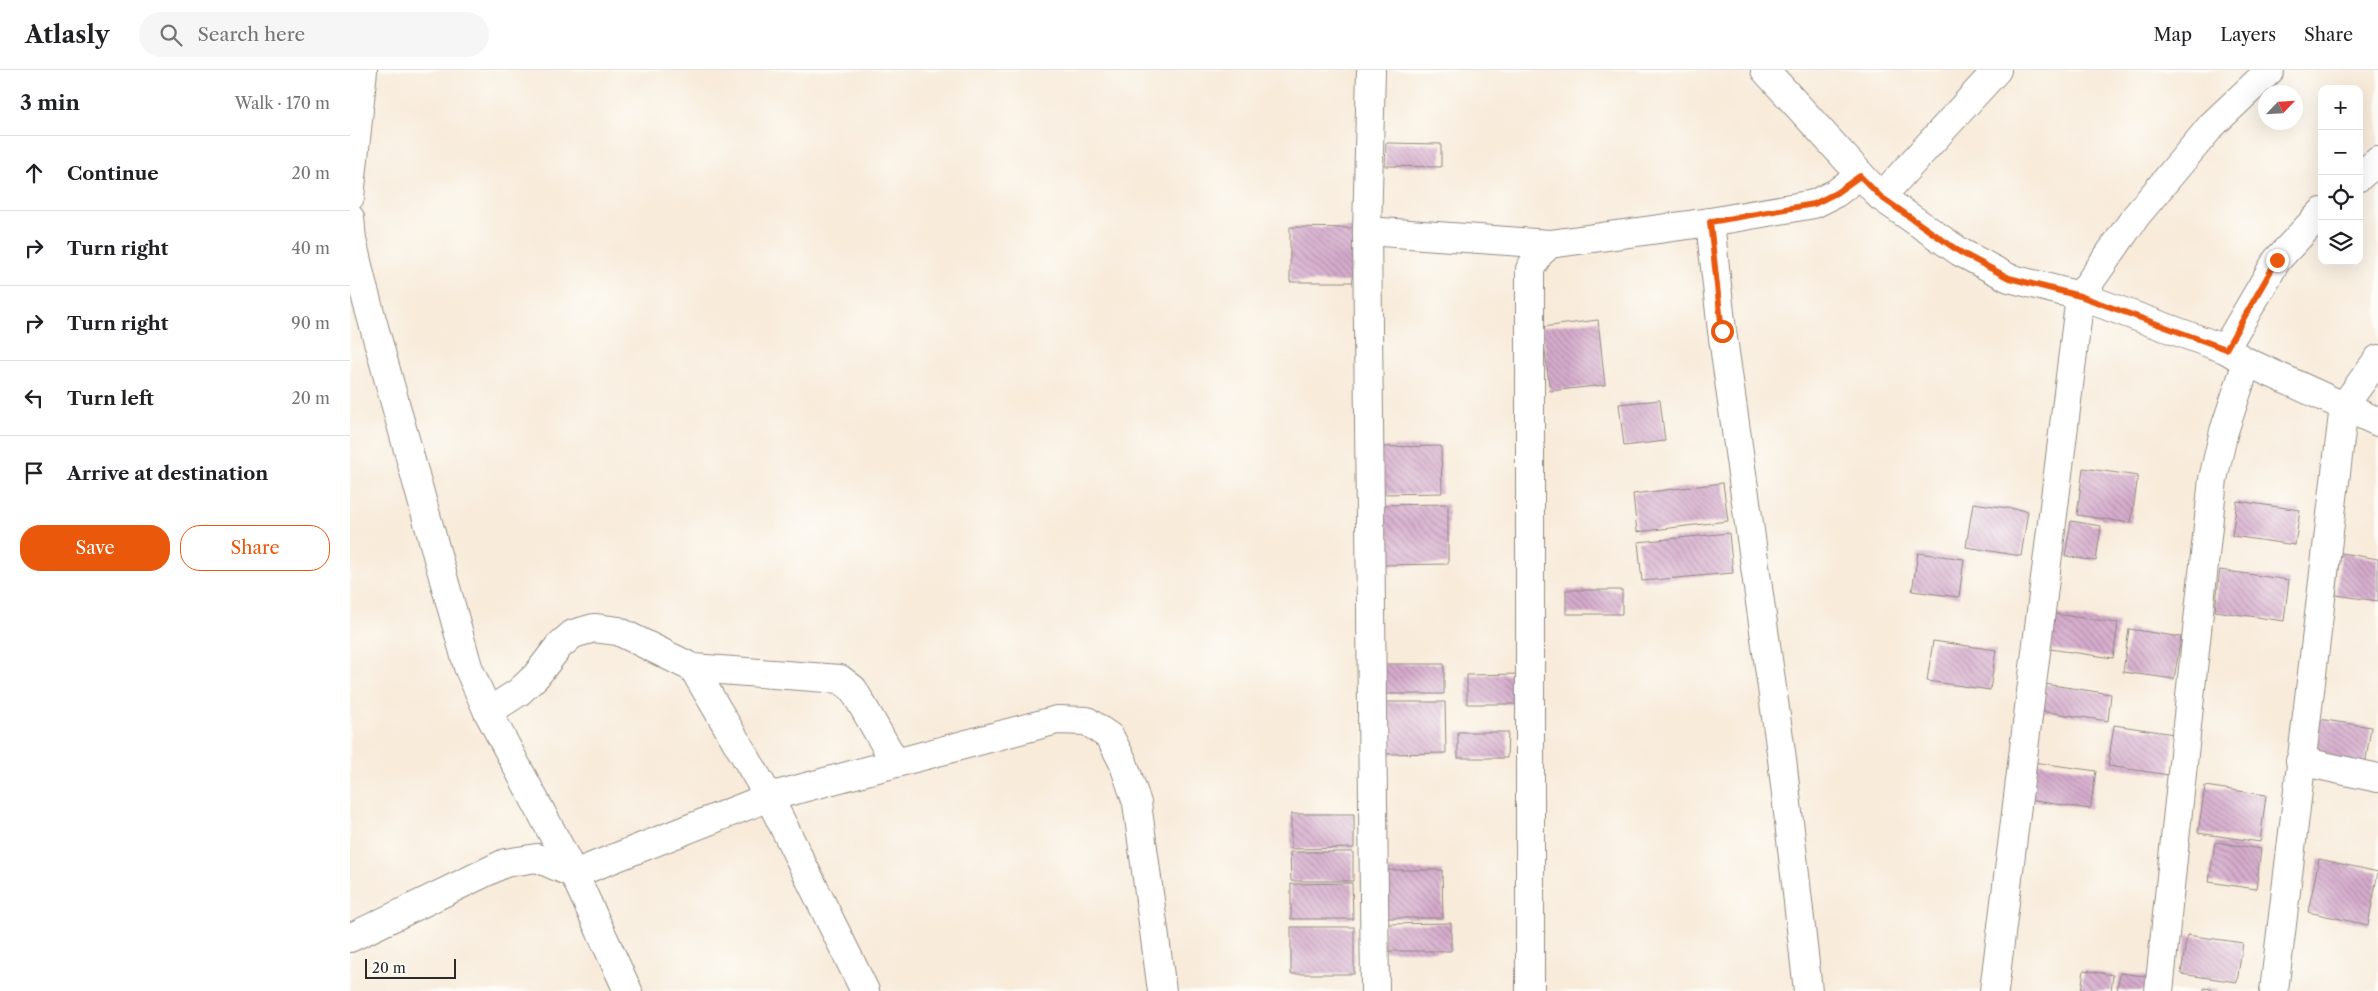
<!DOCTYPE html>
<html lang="en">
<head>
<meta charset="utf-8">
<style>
  :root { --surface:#fff; --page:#f6f6f6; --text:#202124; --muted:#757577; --line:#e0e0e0; --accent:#ea580c }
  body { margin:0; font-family:"Libre Caslon Text",serif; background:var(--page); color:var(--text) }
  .controls { position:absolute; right:15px; top:15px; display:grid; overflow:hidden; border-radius:10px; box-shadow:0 5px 20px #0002 }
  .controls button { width:45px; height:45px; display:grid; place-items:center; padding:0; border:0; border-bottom:1px solid var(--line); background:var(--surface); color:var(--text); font:25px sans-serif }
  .compass { position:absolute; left:1908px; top:15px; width:45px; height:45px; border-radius:50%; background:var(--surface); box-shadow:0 5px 20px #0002; rotate:65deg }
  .scale { position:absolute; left:15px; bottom:12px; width:91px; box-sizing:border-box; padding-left:5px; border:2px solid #2b2b2b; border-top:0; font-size:14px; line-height:18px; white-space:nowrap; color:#2b2b2b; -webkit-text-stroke:4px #fdfcf7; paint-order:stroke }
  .stop { position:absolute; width:15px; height:15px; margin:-11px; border:4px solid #ea580c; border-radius:50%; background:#fff }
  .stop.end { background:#ea580c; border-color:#fff; box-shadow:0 1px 5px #0008 }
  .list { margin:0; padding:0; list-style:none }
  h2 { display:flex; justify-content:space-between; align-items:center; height:65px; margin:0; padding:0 20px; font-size:21px }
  h2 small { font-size:16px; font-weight:400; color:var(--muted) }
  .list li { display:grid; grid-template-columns:32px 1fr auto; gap:15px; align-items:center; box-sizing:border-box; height:75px; padding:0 20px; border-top:1px solid var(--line) }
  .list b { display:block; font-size:19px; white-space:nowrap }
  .list em { font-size:16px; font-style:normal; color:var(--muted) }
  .actions { display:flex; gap:10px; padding:15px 20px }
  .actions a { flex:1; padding:11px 0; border:1px solid var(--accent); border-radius:20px; text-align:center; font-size:18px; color:var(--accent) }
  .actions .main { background:var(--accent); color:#fff }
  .icon { flex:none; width:28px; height:28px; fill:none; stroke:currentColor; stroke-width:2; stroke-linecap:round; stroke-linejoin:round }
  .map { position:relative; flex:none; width:2028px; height:921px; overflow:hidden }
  header { display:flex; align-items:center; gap:30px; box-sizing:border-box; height:70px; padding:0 25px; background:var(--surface); border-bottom:1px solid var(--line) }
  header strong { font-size:24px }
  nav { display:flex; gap:28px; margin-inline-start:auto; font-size:18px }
  .search { width:350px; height:45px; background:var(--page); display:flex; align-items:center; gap:12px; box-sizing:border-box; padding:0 18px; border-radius:28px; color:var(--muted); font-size:19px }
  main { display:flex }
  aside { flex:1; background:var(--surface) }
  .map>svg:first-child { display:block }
  .building { fill:url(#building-back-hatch) }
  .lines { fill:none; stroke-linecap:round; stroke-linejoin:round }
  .street-casing { stroke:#928b82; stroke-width:30 }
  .street { stroke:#fff; stroke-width:28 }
  .route { stroke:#ea580c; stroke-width:6 }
</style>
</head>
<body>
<header>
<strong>Atlasly</strong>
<div class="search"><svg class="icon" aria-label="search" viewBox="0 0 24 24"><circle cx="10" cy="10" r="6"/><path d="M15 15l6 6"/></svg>Search here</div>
<nav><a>Map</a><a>Layers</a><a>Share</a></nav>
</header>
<main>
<aside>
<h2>3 min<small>Walk · 170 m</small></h2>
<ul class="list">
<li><svg class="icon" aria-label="ahead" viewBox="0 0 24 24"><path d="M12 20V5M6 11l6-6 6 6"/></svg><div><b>Continue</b></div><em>20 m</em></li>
<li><svg class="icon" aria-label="right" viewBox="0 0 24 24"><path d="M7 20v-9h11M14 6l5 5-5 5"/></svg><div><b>Turn right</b></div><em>40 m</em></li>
<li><svg class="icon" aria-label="right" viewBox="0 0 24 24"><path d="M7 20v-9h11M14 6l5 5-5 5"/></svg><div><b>Turn right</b></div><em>90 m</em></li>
<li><svg class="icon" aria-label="left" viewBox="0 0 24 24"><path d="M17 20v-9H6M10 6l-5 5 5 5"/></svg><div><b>Turn left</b></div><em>20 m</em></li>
<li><svg class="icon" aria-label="arrive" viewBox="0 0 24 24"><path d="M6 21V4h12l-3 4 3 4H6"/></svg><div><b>Arrive at destination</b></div></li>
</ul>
<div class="actions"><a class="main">Save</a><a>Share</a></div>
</aside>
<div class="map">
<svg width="2028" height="921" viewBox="0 0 2028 921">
  <defs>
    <pattern id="building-back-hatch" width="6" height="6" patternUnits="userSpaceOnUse" patternTransform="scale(1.25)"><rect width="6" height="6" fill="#d5abcc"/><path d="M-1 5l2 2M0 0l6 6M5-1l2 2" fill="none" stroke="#ad8ba6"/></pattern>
  </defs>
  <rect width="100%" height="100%" fill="#fdfcf7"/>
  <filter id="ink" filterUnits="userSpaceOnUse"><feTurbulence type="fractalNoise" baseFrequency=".02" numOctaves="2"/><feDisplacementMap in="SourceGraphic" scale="10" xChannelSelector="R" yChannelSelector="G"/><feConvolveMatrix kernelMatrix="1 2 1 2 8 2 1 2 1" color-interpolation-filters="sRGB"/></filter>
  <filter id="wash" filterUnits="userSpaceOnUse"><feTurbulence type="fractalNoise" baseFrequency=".0096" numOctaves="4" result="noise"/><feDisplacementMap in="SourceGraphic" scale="20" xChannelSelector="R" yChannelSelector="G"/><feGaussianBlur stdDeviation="1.12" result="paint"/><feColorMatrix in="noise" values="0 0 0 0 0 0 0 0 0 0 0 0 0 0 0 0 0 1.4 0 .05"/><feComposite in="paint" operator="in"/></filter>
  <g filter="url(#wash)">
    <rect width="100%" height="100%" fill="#f8ebda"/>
    <g id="blocks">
      <g class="building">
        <polygon points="1036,73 1091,74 1091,97 1035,96"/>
        <polygon points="940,157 1003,158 1003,212 940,212"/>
        <polygon points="1248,250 1255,315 1200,321 1192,257"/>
        <polygon points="1310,330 1315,371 1274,376 1269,334"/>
        <polygon points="1091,376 1092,423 1030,424 1030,377"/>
        <polygon points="1733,398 1788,406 1781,453 1727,445"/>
        <polygon points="1373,413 1378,451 1287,462 1283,424"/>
        <polygon points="1887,431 1950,440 1945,475 1882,466"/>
        <polygon points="1623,433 1678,441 1671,486 1616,477"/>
        <polygon points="1098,434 1098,494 1029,495 1028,435"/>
        <polygon points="1721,451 1751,456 1746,491 1715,486"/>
        <polygon points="1379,463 1383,503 1292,511 1288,472"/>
        <polygon points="1568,483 1614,489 1609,527 1562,521"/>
        <polygon points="1991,483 2028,489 2028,531 1986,525"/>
        <polygon points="1870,500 1939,510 1934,551 1865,541"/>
        <rect x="1216" y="520" width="56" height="24"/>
        <polygon points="1705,544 1768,553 1763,588 1700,579"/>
        <polygon points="1779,559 1831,567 1824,609 1773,602"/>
        <polygon points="1583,571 1646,580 1640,620 1577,611"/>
        <polygon points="1032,594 1094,594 1094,624 1033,624"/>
        <polygon points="1170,604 1170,634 1117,634 1117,605"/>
        <polygon points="1695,614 1761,624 1758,651 1690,641"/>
        <polygon points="1035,632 1095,632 1096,683 1036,684"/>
        <polygon points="1962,648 2021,657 2015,696 1957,687"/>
        <polygon points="1764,655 1824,664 1819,705 1758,696"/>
        <polygon points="1108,662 1158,662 1157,688 1108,688"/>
        <polygon points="1683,692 1746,701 1740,739 1678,730"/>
        <polygon points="1855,716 1916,725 1910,772 1848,763"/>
        <polygon points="941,744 1004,744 1004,778 941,779"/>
        <polygon points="1865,772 1911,779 1906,819 1859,812"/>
        <polygon points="940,782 1003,782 1003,811 941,811"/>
        <polygon points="1969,789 2028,802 2018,855 1958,842"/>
        <polygon points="1031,800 1092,800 1093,848 1032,848"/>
        <polygon points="1002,813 1003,849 941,849 941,814"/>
        <polygon points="1101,853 1101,881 1034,881 1034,854"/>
        <rect x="941" y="857" width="63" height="47"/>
        <polygon points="1837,865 1893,873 1887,912 1831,904"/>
        <polygon points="1734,900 1763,905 1761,921 1731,921"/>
        <polygon points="1770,903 1802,907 1800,921 1767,921"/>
        <polygon points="1854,918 1868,920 1868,921 1854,921"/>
      </g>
    </g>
  </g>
  <g filter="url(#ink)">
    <use href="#blocks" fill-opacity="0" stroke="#928b82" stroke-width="1"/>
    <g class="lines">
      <defs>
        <g id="street">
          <polyline points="1021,0 1017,161 1025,921"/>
          <polyline points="1415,0 1531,127 1610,182 1659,208 1730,226 1875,279 1897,292 2028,352"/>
          <polyline points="2009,107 2028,91"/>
          <polyline points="0,127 13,0"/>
          <polyline points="1531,127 1647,0"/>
          <polyline points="0,148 2,170 13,217 118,597 138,642 224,804 278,921"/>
          <polyline points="1360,152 1372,261 1432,689 1458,921"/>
          <polyline points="1017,161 1200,174"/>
          <polyline points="1875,279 1927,190 1972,142"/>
          <polyline points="343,598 419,727 515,921"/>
          <polyline points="138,642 169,622 186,606 209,576 223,564 244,558 268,561 343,598 490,609 503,619 545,692"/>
          <polyline points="1950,691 2028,708"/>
          <polyline points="0,868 155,793 187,788 224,804 419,727 707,650 737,651 760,667 773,692 787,733 812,921"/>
          <polyline points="1180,921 1180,199 1189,184 1200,174 1360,152 1464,134 1486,123 1510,105"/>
          <polyline points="1644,921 1730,226 1786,146 1862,55 1920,0"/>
          <polyline points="1809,921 1863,409 1874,361 1897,292"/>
          <polyline points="1924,921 1994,336 2028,289"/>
        </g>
      </defs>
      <use href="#street" class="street-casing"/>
      <use href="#street" class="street"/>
    </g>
  </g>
  <g class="lines" filter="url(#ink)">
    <polyline class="route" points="1372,261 1360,152 1464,134 1486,123 1510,106 1531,127 1610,182 1659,208 1730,226 1876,279 1927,190"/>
  </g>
</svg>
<div class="controls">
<button>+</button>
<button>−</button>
<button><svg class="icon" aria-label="locate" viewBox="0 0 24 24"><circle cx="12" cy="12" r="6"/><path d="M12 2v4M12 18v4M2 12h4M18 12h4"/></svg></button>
<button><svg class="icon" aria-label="layers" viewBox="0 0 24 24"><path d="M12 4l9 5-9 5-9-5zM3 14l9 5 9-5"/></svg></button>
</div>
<svg class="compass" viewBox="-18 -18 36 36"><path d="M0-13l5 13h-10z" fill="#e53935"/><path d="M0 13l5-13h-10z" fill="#757577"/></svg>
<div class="scale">20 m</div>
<div class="stop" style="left:1372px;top:261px"></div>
<div class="stop end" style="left:1927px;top:190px"></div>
</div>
</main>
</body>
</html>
